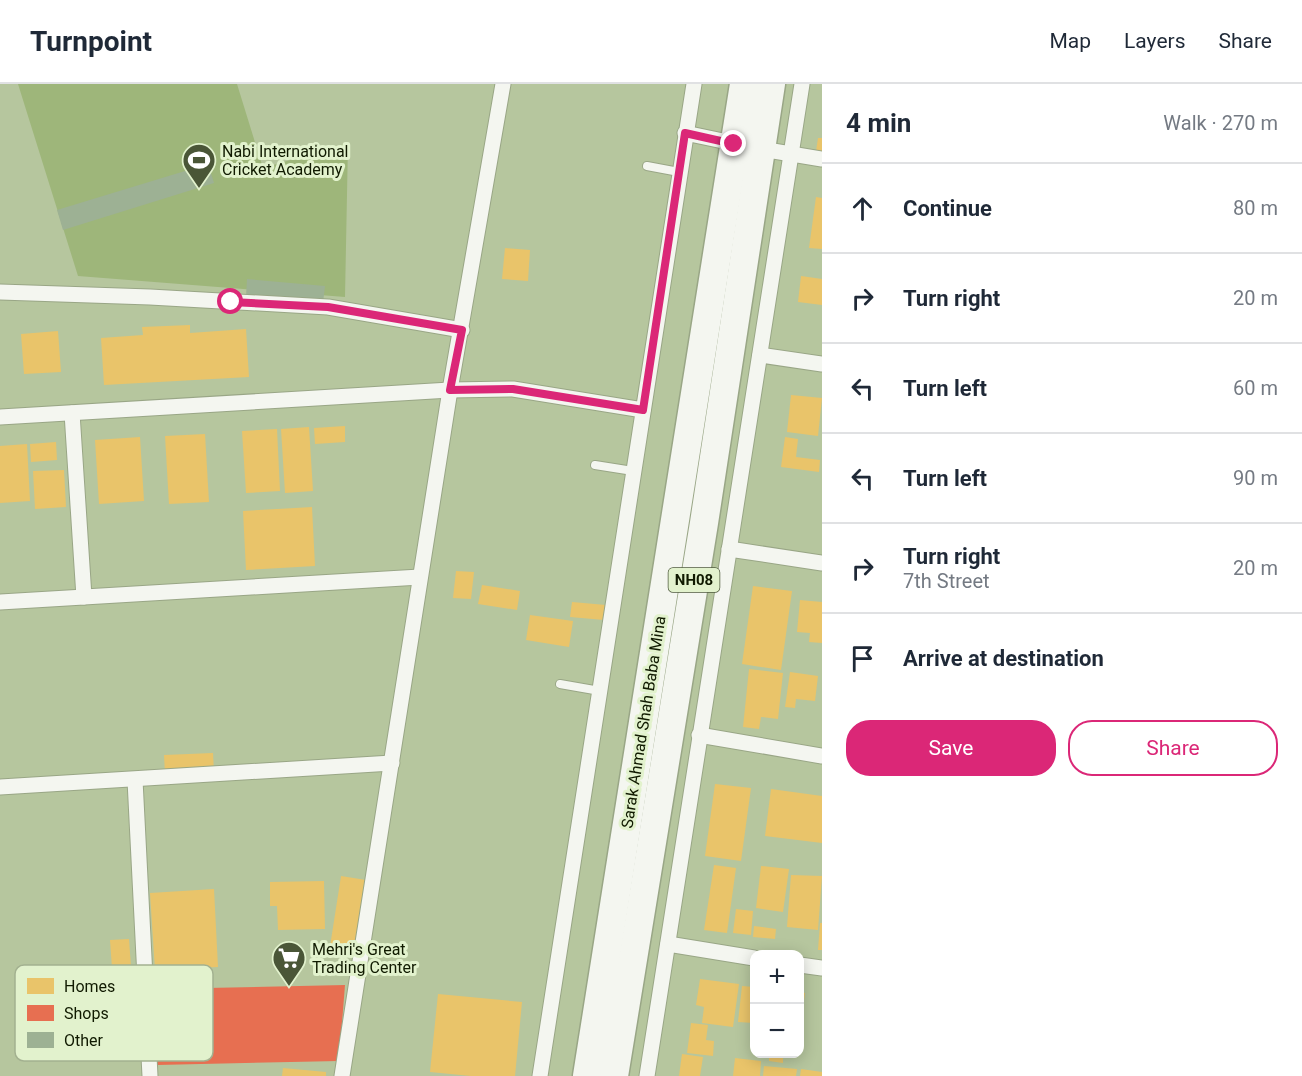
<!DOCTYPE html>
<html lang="en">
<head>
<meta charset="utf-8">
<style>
  :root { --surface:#fff; --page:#f6f6f7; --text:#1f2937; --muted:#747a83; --line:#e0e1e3; --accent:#db2777 }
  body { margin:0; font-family:Roboto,sans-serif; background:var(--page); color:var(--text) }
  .controls { position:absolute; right:18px; bottom:18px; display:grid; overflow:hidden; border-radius:12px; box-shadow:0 3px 15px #0003 }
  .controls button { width:54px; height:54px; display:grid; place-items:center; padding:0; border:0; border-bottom:2px solid var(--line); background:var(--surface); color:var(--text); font:30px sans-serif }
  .stop { position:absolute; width:18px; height:18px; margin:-14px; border:4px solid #db2777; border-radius:50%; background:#fff }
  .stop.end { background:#db2777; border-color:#fff; box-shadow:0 2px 6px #0008 }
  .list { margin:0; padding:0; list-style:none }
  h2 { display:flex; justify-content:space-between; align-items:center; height:78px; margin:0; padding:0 24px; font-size:26px }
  h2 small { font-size:20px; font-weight:400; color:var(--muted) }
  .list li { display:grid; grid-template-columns:39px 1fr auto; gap:18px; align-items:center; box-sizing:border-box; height:90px; padding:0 24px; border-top:2px solid var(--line) }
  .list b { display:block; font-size:22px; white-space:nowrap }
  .list p { margin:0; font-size:20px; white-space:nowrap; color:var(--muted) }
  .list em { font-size:20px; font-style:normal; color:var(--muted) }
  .actions { display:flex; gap:12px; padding:18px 24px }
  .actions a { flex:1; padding:14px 0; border:2px solid var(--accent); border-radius:24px; text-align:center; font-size:21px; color:var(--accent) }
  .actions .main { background:var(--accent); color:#fff }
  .icon { flex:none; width:33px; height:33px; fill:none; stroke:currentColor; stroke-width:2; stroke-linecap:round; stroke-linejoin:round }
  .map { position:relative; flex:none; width:822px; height:992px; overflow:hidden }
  header { display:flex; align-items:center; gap:36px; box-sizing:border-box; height:84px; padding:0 30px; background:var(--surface); border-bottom:2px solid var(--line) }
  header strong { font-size:28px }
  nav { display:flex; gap:33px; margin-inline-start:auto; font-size:21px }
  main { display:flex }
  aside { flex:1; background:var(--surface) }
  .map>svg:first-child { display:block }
  .grass { fill:#9eb67a }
  .homes { fill:#e9c46a }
  .shops { fill:#e76f51 }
  .building { fill:#9db194 }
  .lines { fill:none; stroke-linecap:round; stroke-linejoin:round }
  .lane-casing { stroke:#99a686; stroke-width:10 }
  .street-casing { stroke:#99a686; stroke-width:17 }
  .highway-casing { stroke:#99a686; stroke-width:31 }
  .lane { stroke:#f4f6f0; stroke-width:8 }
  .street { stroke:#f4f6f0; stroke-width:15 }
  .highway { stroke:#f4f6f0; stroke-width:28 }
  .route { stroke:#db2777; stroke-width:8 }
  .labels { text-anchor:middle; stroke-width:6; stroke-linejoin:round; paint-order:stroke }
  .shield { fill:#e2f2cd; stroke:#4f5b3e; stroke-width:1.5 }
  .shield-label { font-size:15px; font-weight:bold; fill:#101a00 }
  .poi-label { font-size:16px; fill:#101a00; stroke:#e2f2cd; text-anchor:start }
  .street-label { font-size:16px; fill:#101a00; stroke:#e2f2cd }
  .key { fill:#e2f2cd; stroke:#a3b190; stroke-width:1.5 }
  .key-label { font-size:16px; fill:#101a00 }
</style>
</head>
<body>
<header>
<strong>Turnpoint</strong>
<nav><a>Map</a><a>Layers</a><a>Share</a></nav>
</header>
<main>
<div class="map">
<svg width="822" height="992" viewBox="0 0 822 992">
  <rect width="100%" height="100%" fill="#b6c69e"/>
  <polygon class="grass" points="18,0 237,0 263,84 348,59 345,213 78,192"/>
  <g class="homes">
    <polygon points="818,54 822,54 822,75 815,74"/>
    <polygon points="816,113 822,114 822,165 809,164"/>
    <polygon points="505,164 530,166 528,197 502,195"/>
    <polygon points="801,192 822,195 822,221 798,218"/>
    <polygon points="190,241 190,249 246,245 249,293 104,301 101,254 143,251 142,243"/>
    <polygon points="58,247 61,288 24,290 21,250"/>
    <polygon points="791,311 822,314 818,352 787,348"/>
    <polygon points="345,342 345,358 315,360 314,344"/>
    <polygon points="309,343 313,407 285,409 281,345"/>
    <polygon points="277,345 280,407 246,409 242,347"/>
    <polygon points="205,350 209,418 169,420 165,352"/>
    <polygon points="140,353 144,417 99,420 95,356"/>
    <polygon points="785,353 798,355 796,373 820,376 819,388 781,383"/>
    <polygon points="56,358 57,376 31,378 30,360"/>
    <polygon points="27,360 30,417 0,419 0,362"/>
    <polygon points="64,386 66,423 35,425 33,387"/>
    <polygon points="312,423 315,482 246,486 243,427"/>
    <polygon points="456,487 474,488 471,515 453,514"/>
    <polygon points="482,501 520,507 517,526 478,520"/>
    <polygon points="753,502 792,507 781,586 742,580"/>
    <polygon points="800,516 822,518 822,559 809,558 810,549 797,548"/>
    <polygon points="572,518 606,521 604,536 570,533"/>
    <polygon points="530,531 573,537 569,563 526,556"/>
    <polygon points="749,585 783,589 778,635 761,633 759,645 743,643"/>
    <polygon points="790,588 818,592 815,617 796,615 795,624 785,623"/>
    <polygon points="213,669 214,688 165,690 164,671"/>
    <polygon points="715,700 751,704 741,777 705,772"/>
    <polygon points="771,705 822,712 822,759 765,752"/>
    <polygon points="714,781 736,784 727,849 704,846"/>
    <polygon points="761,782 789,785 783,828 756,824"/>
    <polygon points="791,791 822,792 818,846 787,843"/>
    <polygon points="341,792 366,796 354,873 329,869"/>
    <polygon points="324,797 325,845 278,846 277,822 270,822 270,798"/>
    <polygon points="214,805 218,883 155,886 150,809"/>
    <polygon points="736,825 753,827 751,851 733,849"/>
    <polygon points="820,839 822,839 822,866 818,866"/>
    <polygon points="754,842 776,845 775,855 753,853"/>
    <polygon points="129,855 131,883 112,884 110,856"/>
    <polygon points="700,895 739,900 733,943 702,939 704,923 696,921"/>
    <polygon points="742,902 754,903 754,939 738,938"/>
    <polygon points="800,908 805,909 802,930 800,930"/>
    <polygon points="438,910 522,918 515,992 471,992 430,988"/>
    <polygon points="691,939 708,941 706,956 714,957 713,972 687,969"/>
    <polygon points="682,970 703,973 700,992 679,992"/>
    <polygon points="769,970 783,970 783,979 769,977"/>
    <polygon points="735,974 761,977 760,992 733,992"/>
    <polygon points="764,982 797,985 796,992 763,992"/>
    <polygon points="283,984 326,988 326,992 282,992"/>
    <polygon points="801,985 822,988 822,992 800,992"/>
  </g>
  <polygon class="shops" points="345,901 339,977 157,981 156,905"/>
  <g class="building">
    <polygon points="208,80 214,99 63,146 57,126"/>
    <polygon points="247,195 325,202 323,219 246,213"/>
  </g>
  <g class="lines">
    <defs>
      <g id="lane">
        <polyline points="647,82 679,88"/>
        <polyline points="595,381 633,387"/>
        <polyline points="560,600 600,607"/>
      </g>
      <g id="street">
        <polyline points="685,49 761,65 822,75"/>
        <polyline points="0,208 150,213 328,223 462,246"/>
        <polyline points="760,271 822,280"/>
        <polyline points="72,329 84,513"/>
        <polyline points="0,333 450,306 513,305 643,326"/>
        <polyline points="729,465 822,479"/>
        <polyline points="0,518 420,493"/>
        <polyline points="699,651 822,672"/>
        <polyline points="135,696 150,992"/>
        <polyline points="0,703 392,679"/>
        <polyline points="668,860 754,874"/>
        <polyline points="800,881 822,884"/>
        <polyline points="342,992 450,306 503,0"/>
        <polyline points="540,992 694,0"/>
        <polyline points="647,992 802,0"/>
      </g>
      <g id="highway">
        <polyline points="587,992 744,0"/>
        <polyline points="614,992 704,439 771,0"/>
      </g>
    </defs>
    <use href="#lane" class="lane-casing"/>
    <use href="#street" class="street-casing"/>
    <use href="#highway" class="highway-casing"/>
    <use href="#lane" class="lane"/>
    <use href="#street" class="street"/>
    <use href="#highway" class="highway"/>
  </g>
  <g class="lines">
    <polyline class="route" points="231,218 328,223 462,246 450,306 513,305 643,326 685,49 734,60"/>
  </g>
  <defs>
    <symbol id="stadium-pin" viewBox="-11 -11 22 30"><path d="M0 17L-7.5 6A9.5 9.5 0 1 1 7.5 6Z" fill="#4a5637" stroke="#e2f2cd"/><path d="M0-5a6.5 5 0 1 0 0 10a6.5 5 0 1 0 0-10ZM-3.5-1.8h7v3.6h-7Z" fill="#fff"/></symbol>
    <symbol id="supermarket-pin" viewBox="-11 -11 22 30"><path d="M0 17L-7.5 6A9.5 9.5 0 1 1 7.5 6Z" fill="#4a5637" stroke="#e2f2cd"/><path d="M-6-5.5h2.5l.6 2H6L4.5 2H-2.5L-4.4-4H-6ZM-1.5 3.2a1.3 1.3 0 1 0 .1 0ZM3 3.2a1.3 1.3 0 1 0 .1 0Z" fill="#fff"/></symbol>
  </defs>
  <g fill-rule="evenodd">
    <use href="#stadium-pin" x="180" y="57" width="38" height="52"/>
    <use href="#supermarket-pin" x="270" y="855" width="38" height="52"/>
  </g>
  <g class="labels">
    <rect class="shield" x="668.5" y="484" width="51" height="24" rx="4.5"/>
    <g class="shield-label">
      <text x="694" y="501">NH08</text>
    </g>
    <g class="poi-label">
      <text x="222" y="73">Nabi International<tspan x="222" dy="18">Cricket Academy</tspan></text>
      <text x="312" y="871">Mehri's Great<tspan x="312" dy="18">Trading Center</tspan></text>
    </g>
    <g class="street-label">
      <text transform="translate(643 638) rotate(-81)" y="6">Sarak Ahmad Shah Baba Mina</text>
    </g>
  </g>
  <rect x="15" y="881" width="198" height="96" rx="9" class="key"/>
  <rect x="27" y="894" width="27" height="16" fill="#e9c46a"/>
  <rect x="27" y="921" width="27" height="16" fill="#e76f51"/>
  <rect x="27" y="948" width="27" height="16" fill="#9db194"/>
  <g class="key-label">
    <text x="64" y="908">Homes</text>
    <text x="64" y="935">Shops</text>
    <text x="64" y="962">Other</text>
  </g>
</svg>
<div class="controls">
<button>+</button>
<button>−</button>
</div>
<div class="stop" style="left:231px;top:218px"></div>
<div class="stop end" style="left:734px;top:60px"></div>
</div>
<aside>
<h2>4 min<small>Walk · 270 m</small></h2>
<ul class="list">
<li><svg class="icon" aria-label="ahead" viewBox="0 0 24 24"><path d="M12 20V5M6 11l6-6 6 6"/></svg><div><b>Continue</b></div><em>80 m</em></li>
<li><svg class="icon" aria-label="right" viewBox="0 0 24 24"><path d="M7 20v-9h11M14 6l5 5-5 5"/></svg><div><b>Turn right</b></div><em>20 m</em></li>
<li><svg class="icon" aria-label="left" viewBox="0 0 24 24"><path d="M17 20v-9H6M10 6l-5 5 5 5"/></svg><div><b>Turn left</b></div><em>60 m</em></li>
<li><svg class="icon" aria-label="left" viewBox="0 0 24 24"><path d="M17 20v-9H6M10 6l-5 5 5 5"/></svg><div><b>Turn left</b></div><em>90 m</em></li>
<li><svg class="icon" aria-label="right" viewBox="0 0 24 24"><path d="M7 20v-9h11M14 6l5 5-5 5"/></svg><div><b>Turn right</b><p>7th Street</p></div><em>20 m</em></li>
<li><svg class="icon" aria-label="arrive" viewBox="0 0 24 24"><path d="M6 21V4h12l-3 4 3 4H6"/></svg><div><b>Arrive at destination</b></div></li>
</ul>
<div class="actions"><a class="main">Save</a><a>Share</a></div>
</aside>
</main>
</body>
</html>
